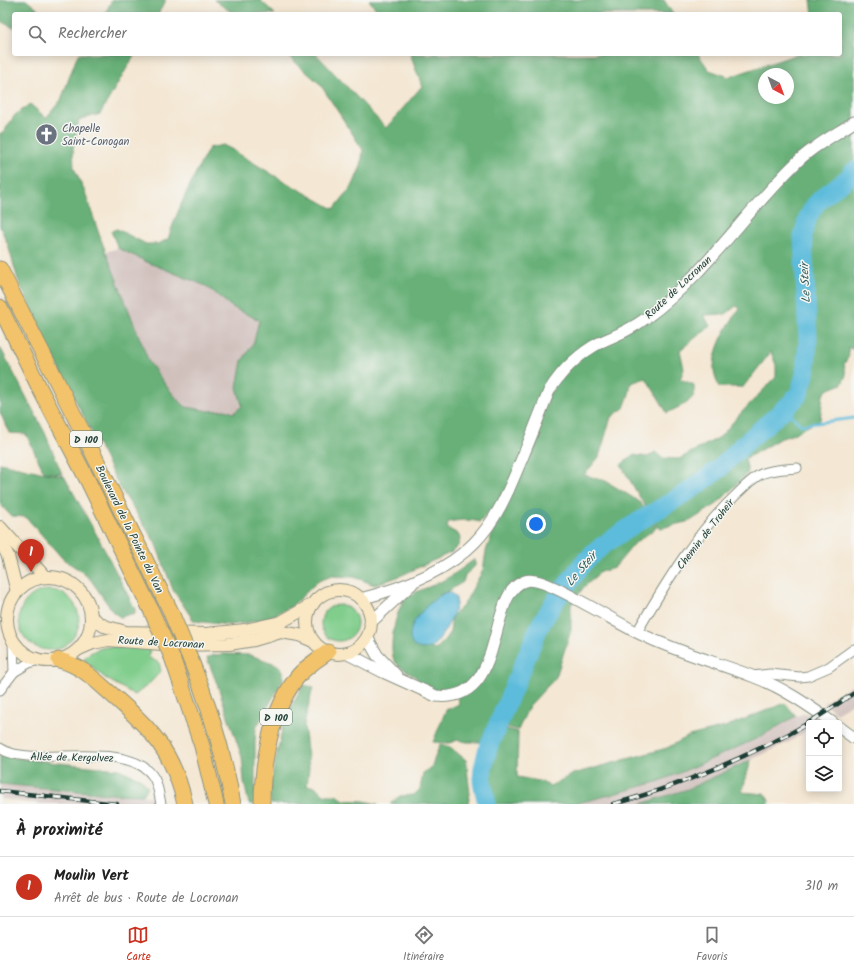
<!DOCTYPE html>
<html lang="fr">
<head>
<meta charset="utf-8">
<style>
  :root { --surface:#fff; --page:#f2f2f2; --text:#222; --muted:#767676; --line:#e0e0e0; --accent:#c8321e }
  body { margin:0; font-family:Kalam,sans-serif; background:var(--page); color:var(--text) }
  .controls { position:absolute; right:12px; bottom:12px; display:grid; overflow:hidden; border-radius:4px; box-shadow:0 2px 10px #0003 }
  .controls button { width:36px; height:36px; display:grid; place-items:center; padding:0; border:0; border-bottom:1px solid var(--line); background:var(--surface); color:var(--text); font:20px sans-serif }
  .compass { position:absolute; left:758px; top:68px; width:36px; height:36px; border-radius:50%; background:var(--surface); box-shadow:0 2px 10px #0003; rotate:139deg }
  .you { position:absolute; left:536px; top:524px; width:14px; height:14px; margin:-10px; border:3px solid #fff; border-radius:50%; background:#1a73e8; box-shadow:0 0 0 6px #1a73e833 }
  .badge { display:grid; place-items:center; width:26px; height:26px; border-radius:50%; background:var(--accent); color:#fff; font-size:13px; font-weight:700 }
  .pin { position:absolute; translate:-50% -33px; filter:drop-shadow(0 1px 2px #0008) }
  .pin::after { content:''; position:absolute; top:21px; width:14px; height:12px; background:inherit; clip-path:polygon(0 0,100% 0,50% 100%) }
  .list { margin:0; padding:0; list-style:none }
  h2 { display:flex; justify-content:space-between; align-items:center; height:52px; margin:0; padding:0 16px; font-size:17px }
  h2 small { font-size:13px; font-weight:400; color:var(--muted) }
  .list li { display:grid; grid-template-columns:26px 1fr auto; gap:12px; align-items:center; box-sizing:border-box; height:60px; padding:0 16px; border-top:1px solid var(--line) }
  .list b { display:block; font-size:15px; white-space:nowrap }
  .list p { margin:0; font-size:13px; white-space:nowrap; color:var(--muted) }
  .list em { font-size:13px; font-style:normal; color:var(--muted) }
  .icon { flex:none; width:22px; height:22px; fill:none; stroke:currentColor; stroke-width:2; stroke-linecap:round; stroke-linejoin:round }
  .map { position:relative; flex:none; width:854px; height:804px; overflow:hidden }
  .search { position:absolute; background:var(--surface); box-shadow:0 2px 10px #0003; left:12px; right:12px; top:12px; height:44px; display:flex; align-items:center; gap:10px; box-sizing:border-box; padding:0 14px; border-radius:4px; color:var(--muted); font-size:15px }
  .sheet { height:112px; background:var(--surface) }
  nav { display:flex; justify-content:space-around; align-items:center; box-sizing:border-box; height:56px; border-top:1px solid var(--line); background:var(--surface); font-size:11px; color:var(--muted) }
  nav a { display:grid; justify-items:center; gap:2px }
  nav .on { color:var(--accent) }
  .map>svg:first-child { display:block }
  .industrial { fill:#d0c0bc }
  .green { fill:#80cd8c; stroke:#508560 }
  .forest { fill:#68b078; stroke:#447656; fill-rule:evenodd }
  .water { fill:#5dbcdc; stroke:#3e7c88 }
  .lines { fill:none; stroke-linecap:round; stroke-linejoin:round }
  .stream { stroke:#5dbcdc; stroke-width:3 }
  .river { stroke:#5dbcdc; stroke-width:19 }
  .minor-casing { stroke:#8a9284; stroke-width:11 }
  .tertiary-casing { stroke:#8a9284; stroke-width:13 }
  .secondary-casing { stroke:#8a9284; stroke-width:14 }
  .trunk-casing { stroke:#8a9284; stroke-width:17 }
  .minor { stroke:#fff; stroke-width:9 }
  .tertiary { stroke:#fff; stroke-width:11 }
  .secondary { stroke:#fae7c3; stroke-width:12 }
  .trunk { stroke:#f2c36a; stroke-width:15 }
  .rail-casing { stroke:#1f3d34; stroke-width:4.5 }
  .rail { stroke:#f6f6f2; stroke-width:3; stroke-dasharray:9; stroke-linecap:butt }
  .trunk-bridge-casing { stroke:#8a9284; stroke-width:17; stroke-linecap:butt }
  .trunk-bridge { stroke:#f2c36a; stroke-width:15 }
  .labels { text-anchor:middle; stroke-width:3; stroke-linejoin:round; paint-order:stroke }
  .shield { fill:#f6f6f2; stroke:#60746d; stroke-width:1 }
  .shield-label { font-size:10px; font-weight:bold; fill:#1f3d34 }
  .worship-label { font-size:11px; fill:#5b616d; stroke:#f6f6f2; text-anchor:start }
  .street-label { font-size:11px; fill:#1f3d34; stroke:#f6f6f2 }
  .water-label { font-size:12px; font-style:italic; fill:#2e5d5e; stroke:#f6f6f2 }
</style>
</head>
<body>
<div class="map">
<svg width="854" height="804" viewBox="0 0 854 804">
  <rect width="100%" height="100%" fill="#f6f6f2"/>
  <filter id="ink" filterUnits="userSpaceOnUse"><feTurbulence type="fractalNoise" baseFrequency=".025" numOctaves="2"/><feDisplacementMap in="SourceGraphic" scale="8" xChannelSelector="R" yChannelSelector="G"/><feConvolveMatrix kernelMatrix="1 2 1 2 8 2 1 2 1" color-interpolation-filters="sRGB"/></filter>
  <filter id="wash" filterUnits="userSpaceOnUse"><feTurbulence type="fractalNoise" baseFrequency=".012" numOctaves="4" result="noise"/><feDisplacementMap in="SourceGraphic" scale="16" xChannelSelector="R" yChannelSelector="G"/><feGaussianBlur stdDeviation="0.9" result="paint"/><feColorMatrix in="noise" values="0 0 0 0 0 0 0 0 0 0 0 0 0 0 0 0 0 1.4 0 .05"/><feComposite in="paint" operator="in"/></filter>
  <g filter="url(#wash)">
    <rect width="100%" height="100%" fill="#f4e7d3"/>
    <g class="industrial">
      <polygon points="118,248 147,262 206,286 232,307 259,320 254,342 242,361 237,387 241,407 234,413 225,410 209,411 186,407 179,401 167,387 149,362 106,252"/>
      <polygon points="854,684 854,702 836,713 824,703"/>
      <polygon points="806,713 822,721 819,723 809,723 809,729 791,741 688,789 641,804 574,804 610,795 758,738 796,716"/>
      <polygon points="0,784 111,794 143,795 153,798 154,804 40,804 0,799"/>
    </g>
    <g class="green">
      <circle cx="49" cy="620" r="30"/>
      <circle cx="339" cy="623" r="18"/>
      <path d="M124,646l26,3 -2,8 11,6 2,8 -12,13 -14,11 -30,-17 -22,-19c13,-13 24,-12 41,-13z"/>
    </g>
    <g class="forest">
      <polygon points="0,0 26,0 44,14 14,14 14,28 0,21"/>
      <polygon points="112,0 166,0 158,14 105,14"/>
      <polygon points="214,0 260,0 275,14 234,14"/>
      <polygon points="369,0 664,0 673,14 380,14"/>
      <path d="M811,0h43v350l-6,-3 1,9 -5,8 2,11 -4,9 -15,6 -4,5 -3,25 -29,15 -12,4 -34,20 3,14 -31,31 -27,17 -29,7 -4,-1 -36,-62 12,-10 15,2 7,-5 7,6 17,1 41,-22 20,-23 36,-37v-12l-5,-13 -28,35h-24c-2,-6 -6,-15 -5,-21 1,-21 14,-41 26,-58l-4,-2 -10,8 -22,1 6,11 -30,24 4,19 -4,10 14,6v11l-7,7 -20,10c-6,-12 -14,-23 -21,-35l-15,5 -2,11 -5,14 -13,9 -12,40 -15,18 20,5 36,22 16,26 -21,15 -21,25 -14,4 -17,16 -12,17v25l-15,47 -27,29 -11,24 -14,-4 -14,-1 -10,17h-13l-9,-2 -9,3 -16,-1 13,-32 13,-6 -2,-6 21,-27c-17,18 -31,31 -54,15 -4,-3 -7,-8 -11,-11 -6,-5 -16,-8 -19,-15 -6,-14 2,-52 12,-62 7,-6 27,-12 36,-17 12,-6 23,-15 33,-22v7l-10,9 -2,7 -16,10 -6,2 -22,21 2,34 9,-1 5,2 8,-8 7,-10 2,-16 11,-10 20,-36 3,-19 12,-33 1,-17 -19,21c-11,-3 -21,-2 -32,0l-1,6 11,6 2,4 -1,7 -7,7 -52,24 -25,9 -21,-8 -22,-1 -14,5 -27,26 -27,13 -34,5 -36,-4 -21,-31 -18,-48 -35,-54 -59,-116 -43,-92 -10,-35 -8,-19v-93h3l12,-18 15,-11 16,14 15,-18 17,-46h57l-35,60 -21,6 -6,28 1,20 11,24 15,45 49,125 18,25 12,14 7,6 23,4 16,-1 9,3 8,-7 -5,-19 5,-26 12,-19 5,-22 -27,-13 -26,-21 -59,-24 -29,-14 -7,-17 6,-2 29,15h12l10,-5c10,-31 25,-62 41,-91l14,-3 8,4 44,27 59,33 19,-24 8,-19 2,-16 -43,-66 -34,-30h30l70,74 36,-42 -12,-32h288l11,16 20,7 69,-23h42v-40h-27zM764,74h24v24h-24z"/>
      <polygon points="0,347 45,433 62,474 44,472 26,434 9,433 0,412"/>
      <polygon points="0,463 45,473 64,476 100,541 135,609 135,613 120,617 113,612 91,580 81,571 63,559 26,517 11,516 0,504"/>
      <path d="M224,654l26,1 26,9c7,4 7,9 7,16l-27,48 -1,13v63h-6l-5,-22 -2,-25 -25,-73 -10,-26 6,-3z"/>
      <polygon points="303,685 313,687 304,725 309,767 307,786 315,786 324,795 337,795 344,800 364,801 378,804 271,804 270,797 271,782 284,721"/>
      <polygon points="785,703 796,716 758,738 696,766 660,781 610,795 574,804 490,804 490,779 500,727 518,732 517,777 539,781 550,786 573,774 667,748 689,736 725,727"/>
      <polygon points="440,744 450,747 466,760 470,794 468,804 390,804 400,796 414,795 420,789 423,773 431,768"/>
      <polygon points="0,756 59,763 119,769 141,779 148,787 143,795 111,794 0,784"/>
      <polygon points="751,760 742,792 765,794 770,802 767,804 641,804 688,789"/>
    </g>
    <path class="water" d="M447,592c4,1 8,3 9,7 3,10 -17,45 -26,49 -5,1 -12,1 -16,-2 -2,-1 -3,-5 -4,-8 0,-4 1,-9 2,-12 5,-12 23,-30 35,-34z"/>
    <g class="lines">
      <polyline class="stream" points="784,408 801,425 854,418"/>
      <polyline class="river" points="487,804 482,781 483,768 488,748 539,627 553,604 584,562 602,546 633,525 692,489 719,469 743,445 791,403 799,394 805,375 808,341 803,236 808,217 815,205 824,196 848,178 854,171"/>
    </g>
  </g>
  <g filter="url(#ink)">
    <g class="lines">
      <defs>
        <g id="minor">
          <path d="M637,632c29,-50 60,-101 103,-141 6,-6 13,-13 21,-17 11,-5 24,-5 36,-6"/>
          <polyline points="13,642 14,672"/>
          <polyline points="753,676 770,674 800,677 808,676 829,667 854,649"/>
          <polyline points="0,690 14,672 29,663 38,660"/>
          <path d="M0,748c8,6 19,7 29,8 33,3 102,-10 123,19 6,7 7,20 9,29"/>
        </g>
        <g id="tertiary">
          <path d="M360,599c39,-10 86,-27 114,-56 24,-24 36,-56 49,-87 9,-21 17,-43 26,-65 13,-21 29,-37 52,-49 16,-7 31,-13 45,-24 57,-41 97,-103 147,-152 17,-18 40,-30 61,-44"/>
          <polyline points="370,623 412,584"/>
          <polyline points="367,637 377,655 396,675"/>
          <path d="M346,653l37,19 53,24c73,8 49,-104 89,-115 15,-5 52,19 66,26 19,10 37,22 56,30 34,16 71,26 105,39 30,11 56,29 81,47"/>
          <polyline points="839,727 854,738"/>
        </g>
        <g id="secondary">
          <polyline points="0,527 45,577"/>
          <polyline points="0,540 8,556 17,592"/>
          <circle cx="49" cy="619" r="42"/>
          <circle cx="339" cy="622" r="32"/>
          <polyline points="91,617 104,626 126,632 206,634 245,630 281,622 313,604"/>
          <polyline points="79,649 93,643 108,640 176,645 229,644 254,640 281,632 299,635 313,641"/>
        </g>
        <g id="trunk">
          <polyline points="0,269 82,431 170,610"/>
          <polyline points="0,307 41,391 88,481 150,608"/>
          <polyline points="172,657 202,746 216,804"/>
          <path d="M190,658c19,47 34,96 43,146"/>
          <path d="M59,660c21,5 35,19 51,33 40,35 63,57 75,111"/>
          <path d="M262,804c0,-42 9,-95 37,-129 8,-9 19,-16 29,-23"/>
        </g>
      </defs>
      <use href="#minor" class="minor-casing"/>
      <use href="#tertiary" class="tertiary-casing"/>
      <use href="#secondary" class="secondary-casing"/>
      <use href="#trunk" class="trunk-casing"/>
      <use href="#minor" class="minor"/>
      <use href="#tertiary" class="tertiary"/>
      <use href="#secondary" class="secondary"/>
      <use href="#trunk" class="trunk"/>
      <defs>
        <g id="rail">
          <polyline points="0,791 117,804"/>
          <path d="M613,804c61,-16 120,-41 176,-70 23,-12 44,-27 65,-41"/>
        </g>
      </defs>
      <use href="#rail" class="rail-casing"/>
      <use href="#rail" class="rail"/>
      <defs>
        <g id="trunk-bridge">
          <polyline points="150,608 172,657"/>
          <polyline points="170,610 190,658"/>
        </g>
      </defs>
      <use href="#trunk-bridge" class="trunk-bridge-casing"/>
      <use href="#trunk-bridge" class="trunk-bridge"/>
    </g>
  </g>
  <defs>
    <symbol id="church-disc" viewBox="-11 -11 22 22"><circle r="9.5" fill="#6b7280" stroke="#f6f6f2"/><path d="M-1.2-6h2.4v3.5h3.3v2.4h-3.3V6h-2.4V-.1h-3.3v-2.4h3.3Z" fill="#fff"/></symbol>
  </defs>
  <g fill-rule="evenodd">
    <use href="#church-disc" x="34" y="122" width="25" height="25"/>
  </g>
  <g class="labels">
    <g class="shield">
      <rect x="70" y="431" width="32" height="16" rx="3"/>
      <rect x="260" y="709" width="32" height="16" rx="3"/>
    </g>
    <g class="shield-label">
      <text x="86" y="443">D 100</text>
      <text x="276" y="721">D 100</text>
    </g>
    <g class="worship-label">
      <text x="62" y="132">Chapelle<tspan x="62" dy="13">Saint-Conogan</tspan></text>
    </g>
    <g class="street-label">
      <text transform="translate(678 287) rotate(-43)" y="4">Route de Locronan</text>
      <text transform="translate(130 529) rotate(64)" y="4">Boulevard de la Pointe du Van</text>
      <text transform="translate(705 534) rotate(-52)" y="4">Chemin de Troheïr</text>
      <text transform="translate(161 642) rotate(3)" y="4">Route de Locronan</text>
      <text transform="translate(72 757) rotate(1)" y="4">Allée de Kergolvez</text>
    </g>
    <g class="water-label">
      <text transform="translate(805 283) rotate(-93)" y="4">Le Steir</text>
      <text transform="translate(581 569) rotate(-49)" y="4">Le Steir</text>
    </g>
  </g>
</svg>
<div class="controls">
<button><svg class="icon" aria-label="locate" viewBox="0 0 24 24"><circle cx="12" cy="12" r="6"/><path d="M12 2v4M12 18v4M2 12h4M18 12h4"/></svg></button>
<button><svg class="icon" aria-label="layers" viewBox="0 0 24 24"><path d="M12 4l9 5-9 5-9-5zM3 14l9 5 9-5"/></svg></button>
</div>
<svg class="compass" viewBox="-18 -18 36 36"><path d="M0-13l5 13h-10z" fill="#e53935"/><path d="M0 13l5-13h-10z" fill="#767676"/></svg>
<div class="you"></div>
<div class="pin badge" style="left:31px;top:572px">1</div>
<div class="search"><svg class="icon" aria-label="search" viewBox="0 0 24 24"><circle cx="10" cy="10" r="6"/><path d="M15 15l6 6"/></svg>Rechercher</div>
</div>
<section class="sheet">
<h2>À proximité<small></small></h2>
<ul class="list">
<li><span class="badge">1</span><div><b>Moulin Vert</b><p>Arrêt de bus · Route de Locronan</p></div><em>310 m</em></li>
</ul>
</section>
<nav>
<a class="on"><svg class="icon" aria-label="map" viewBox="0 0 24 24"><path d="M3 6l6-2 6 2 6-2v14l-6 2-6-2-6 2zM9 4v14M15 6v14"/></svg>Carte</a>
<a><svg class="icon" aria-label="directions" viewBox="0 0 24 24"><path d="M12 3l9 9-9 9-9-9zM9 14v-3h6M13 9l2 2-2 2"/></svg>Itinéraire</a>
<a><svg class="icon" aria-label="saved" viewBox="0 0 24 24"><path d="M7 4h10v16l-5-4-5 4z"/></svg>Favoris</a>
</nav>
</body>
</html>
